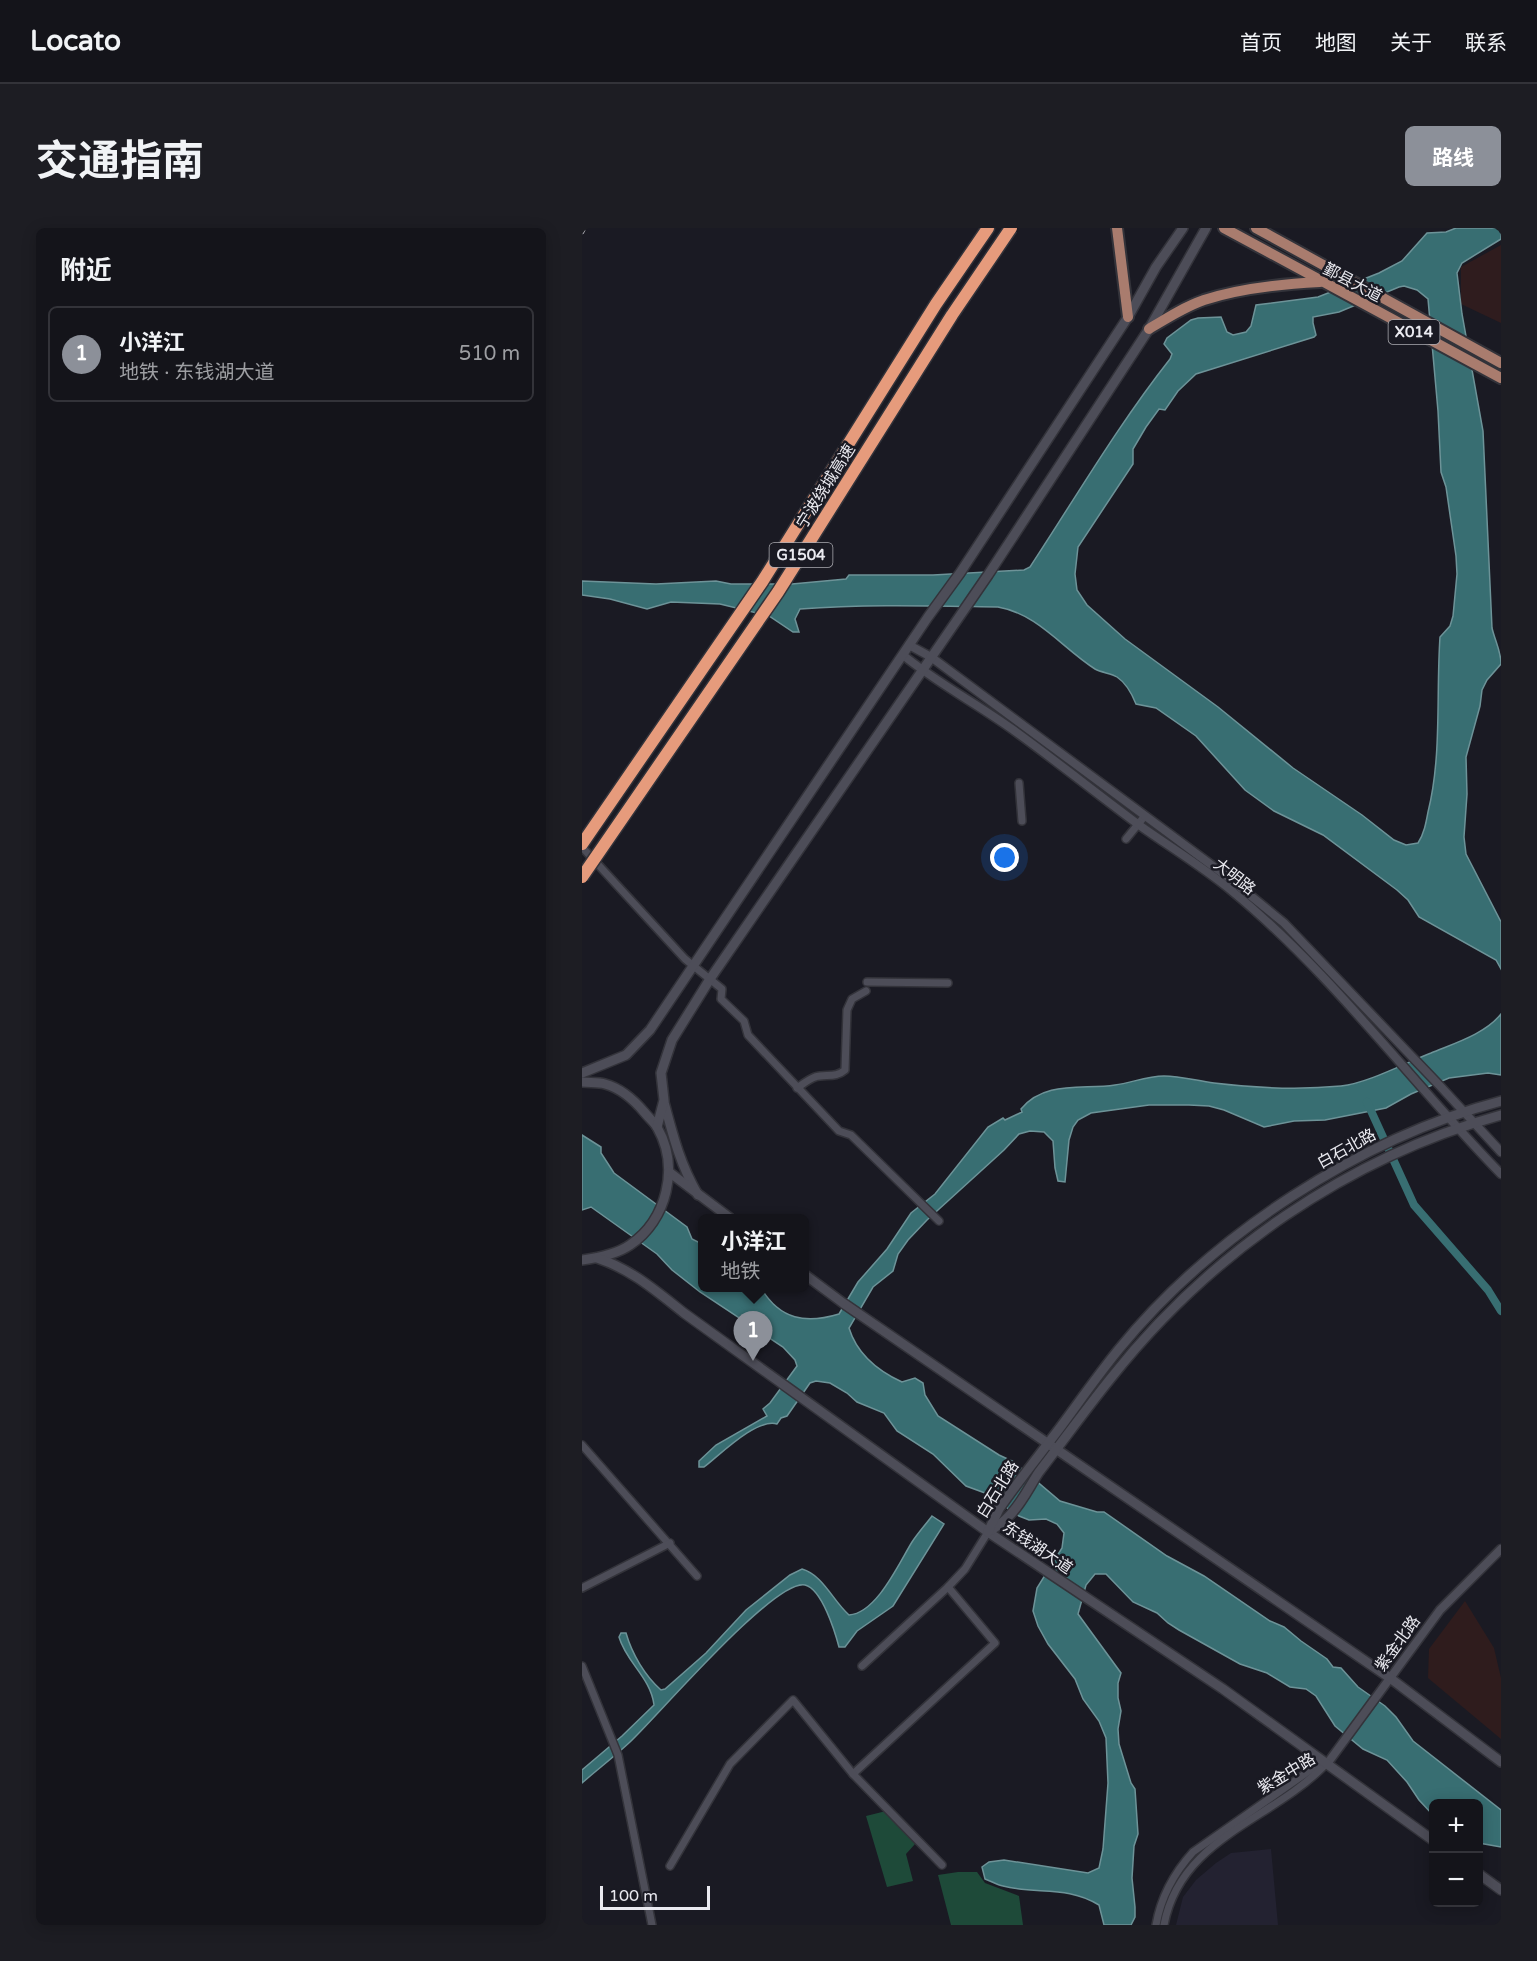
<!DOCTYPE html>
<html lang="zh">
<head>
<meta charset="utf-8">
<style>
  :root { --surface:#14141a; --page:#1d1d23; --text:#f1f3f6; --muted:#9d9ea2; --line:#333339; --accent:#8c9099 }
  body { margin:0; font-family:"Varela Round","Noto Sans SC",sans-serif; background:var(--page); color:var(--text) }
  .controls { position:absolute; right:18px; bottom:18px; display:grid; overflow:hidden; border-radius:9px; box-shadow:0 3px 15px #0003 }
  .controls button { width:54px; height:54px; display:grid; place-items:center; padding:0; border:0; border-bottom:2px solid var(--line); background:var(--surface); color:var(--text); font:30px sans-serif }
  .scale { position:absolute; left:18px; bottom:15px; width:110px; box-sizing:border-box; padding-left:6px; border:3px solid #eaeaf0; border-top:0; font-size:16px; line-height:21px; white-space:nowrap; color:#eaeaf0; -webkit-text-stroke:4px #1a1a23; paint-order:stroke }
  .you { position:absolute; left:423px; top:630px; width:21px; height:21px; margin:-15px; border:4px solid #fff; border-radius:50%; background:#1a73e8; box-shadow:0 0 0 9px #1a73e833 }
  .badge { display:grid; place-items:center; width:39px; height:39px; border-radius:50%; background:var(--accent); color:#fff; font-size:20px; font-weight:700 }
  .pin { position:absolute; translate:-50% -50px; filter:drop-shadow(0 2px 3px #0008) }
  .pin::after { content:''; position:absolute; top:32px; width:21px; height:18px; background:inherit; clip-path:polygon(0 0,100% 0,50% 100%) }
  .popup { position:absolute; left:116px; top:986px; width:111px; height:78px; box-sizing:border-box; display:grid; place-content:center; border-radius:9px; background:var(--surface); filter:drop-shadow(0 2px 4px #0005); font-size:20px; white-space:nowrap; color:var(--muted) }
  .popup b { font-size:22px; color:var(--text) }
  .popup::after { content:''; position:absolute; left:50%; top:100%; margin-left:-12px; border:12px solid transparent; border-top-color:var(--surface) }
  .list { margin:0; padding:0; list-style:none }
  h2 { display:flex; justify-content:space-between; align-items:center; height:78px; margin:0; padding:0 24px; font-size:26px }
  h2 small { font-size:20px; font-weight:400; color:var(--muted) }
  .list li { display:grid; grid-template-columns:39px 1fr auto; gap:18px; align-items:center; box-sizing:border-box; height:96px; margin:0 12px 12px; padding:0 12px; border:2px solid var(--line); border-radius:9px }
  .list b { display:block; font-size:22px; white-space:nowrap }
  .list p { margin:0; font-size:20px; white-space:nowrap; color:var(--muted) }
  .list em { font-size:20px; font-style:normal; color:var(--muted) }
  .map { position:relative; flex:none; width:919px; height:1697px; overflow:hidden; border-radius:9px }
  header { display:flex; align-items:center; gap:36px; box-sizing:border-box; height:84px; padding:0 30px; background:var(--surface); border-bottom:2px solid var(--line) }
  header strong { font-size:28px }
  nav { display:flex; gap:33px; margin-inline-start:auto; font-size:21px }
  .intro { display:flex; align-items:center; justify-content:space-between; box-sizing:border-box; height:144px; padding:0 36px }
  h1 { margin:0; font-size:42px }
  .button { padding:15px 27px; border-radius:9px; background:var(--accent); color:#fff; font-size:21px; font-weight:700 }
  main { display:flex; gap:36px; padding:0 36px }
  aside { flex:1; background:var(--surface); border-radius:9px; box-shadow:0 3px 15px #0003 }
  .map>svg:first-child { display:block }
  .commercial { fill:#2f1c1d }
  .industrial { fill:#2f1c1e }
  .built { fill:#232231 }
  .forest { fill:#1e4a39 }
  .water { fill:#386e72; stroke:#6d9398; stroke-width:1.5; fill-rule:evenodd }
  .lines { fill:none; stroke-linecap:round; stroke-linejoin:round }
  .canal { stroke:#386e72; stroke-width:8 }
  .minor-casing { stroke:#33333a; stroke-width:10 }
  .tertiary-casing { stroke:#33333a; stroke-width:11 }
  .secondary-casing { stroke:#33333a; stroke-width:12 }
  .primary-casing { stroke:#33333a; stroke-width:14 }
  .motorway-casing { stroke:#33333a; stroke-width:15 }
  .minor { stroke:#4d4d58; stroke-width:7 }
  .tertiary { stroke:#4d4d58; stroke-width:8 }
  .secondary { stroke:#4d4d58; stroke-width:9 }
  .primary { stroke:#a97c6e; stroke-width:10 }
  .motorway { stroke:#e69b7c; stroke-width:12 }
  .rail-casing { stroke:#cbcbd1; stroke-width:4.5 }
  .rail { stroke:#1a1a23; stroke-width:2; stroke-dasharray:7; stroke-linecap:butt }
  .motorway-bridge-casing { stroke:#33333a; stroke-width:15; stroke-linecap:butt }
  .motorway-bridge { stroke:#e69b7c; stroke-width:12 }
  .labels { text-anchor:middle; stroke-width:5; stroke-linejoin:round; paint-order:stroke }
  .shield { fill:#1a1a23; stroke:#acacb2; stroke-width:1.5 }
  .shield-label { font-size:15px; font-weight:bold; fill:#eaeaf0 }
  .street-label { font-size:16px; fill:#eaeaf0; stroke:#1a1a23 }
</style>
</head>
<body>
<header>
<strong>Locato</strong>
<nav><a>首页</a><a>地图</a><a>关于</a><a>联系</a></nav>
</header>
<div class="intro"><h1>交通指南</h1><a class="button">路线</a></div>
<main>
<aside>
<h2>附近<small></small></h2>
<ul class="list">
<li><span class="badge">1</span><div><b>小洋江</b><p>地铁 · 东钱湖大道</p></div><em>510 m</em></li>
</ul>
</aside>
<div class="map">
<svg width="919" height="1697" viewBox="0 0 919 1697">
  <rect width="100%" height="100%" fill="#1a1a23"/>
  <polygon class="commercial" points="883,1373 912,1420 919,1450 919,1511 846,1450 847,1421"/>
  <polygon class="industrial" points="919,17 919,95 879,76 879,39"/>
  <polygon class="built" points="689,1621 696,1697 594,1697 601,1669 614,1652 634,1635 649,1625"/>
  <g class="forest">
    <polygon points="304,1583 333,1616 324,1626 331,1653 305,1659 284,1588"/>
    <polygon points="376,1644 395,1644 403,1655 437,1668 441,1697 369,1697 356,1647"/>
  </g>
  <g class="water">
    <path d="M874,0h45v11l-39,24 -5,10 5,41 21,117 9,197c3,13 9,23 9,36l-14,16 -5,10 -2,16 -14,51 1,37 -3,43 2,17 35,68v47l-5,-9 -77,-43 -11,-17 -11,-10 -74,-55 -49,-24 -29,-21 -49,-54 -40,-28 -20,-4c-4,-10 -10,-21 -19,-27 -6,-4 -15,-4 -22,-8 -33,-21 -57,-55 -97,-62 -66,-1 -132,-3 -198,2l-5,10 4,13h-6l-24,-16 -49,-12 -49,-2 -24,7 -37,-10 -28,-4v-14l74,3 60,-3 15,3h61l54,-5 3,-4h84l91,-5 6,-3c46,-70 88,-142 140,-208l2,-5 -8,-10 3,-6 24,-18 7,-2 23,-1 6,15 6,3 13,-3 5,-6 5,-21 62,-8 61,-24 23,-12 25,-28 19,-1zM822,58l13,4 11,9 10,112 3,61 5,15 10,69 1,18 -4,42 -3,10 -10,11c-4,58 2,119 -12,175 -2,11 -4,22 -10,31l-12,2 -12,-5 -32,-25 -69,-47 -75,-61 -93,-68 -38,-34 -10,-15 -2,-16 3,-27 55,-83v-15l13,-22 13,-18 6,1 13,-19 18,-17 118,-37 2,-2 -3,-12v-6l26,-5 60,-25z"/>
    <path d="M919,786v61l-13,-2 -39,5 -38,16 -25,14 -61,12 -31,1 -30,6 -40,-17 -15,-4 -20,-1h-40l-58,8 -13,7 -5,7 -4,13 -4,42 -7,-1 -3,-13 -2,-27 -9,-9 -14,-1 -11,3 -15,16 -77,70 -19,20 -10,14 -5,17 -20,16 -24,41c8,26 29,43 53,54l13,-4 8,5 2,12 13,21 61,39 15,7 46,39 37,11h7l63,44 37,20 66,45 14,6 17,14 26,18 6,8 8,1 17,19 27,19 11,11 17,24 88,69v37l-22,-4v-39h-45l-1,11 -14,-15 -12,-18 -20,-22 -24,-11 -28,-23 -19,-30 -10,-7 -16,-2 -23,-14 -27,-9 -61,-34 -11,-7 -11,-10 -24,-11 -27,-28h-11l-9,11 -8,29 43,59 -3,10v15l3,13 -3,18 1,15 12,39 4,6 3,45 -4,12 -2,32 3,29v10l-4,8h-27l-5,-20c-32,-20 -63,-10 -96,-19 -6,-1 -12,-5 -18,-7l-3,-12 7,-5 15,-2 84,13 11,-5 4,-19 5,-66 -2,-45 -7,-17 -16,-22 -8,-20 -27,-35 -10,-18 -5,-15 4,-23 25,-40 2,-15 -7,-9 -11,-5 -17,1 -10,-4 -34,-23 -19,-7 -33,-32 -36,-23 -13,-18 -27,-11 -10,-9 -17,-10 -14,-2 -6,2 -23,33 -6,2 -4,6c-21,-6 -57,31 -73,43h-5v-6l17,-16 51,-29 -4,-7 7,-6 27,-37 -2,-6 -12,-13 -83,-55 -28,-22 -15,-16 -66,-47 -9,3v-75l19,12v6l13,20 73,54 5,12 10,5v44h59c19,32 45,36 78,26l19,-32 29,-33 24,-36 24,-19 53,-67 15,-9 2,2 17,-8 -1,-3c24,-29 62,-19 94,-24 16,-2 32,-9 49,-9 17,0 33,5 50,7 41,5 85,7 127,3 27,-3 64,-23 90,-33 24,-10 54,-19 70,-39z"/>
    <path d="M350,1288l12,8 -51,82 -36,25 -12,16h-6c-4,-15 -17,-58 -34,-62 -31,-6 -148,132 -175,157 -15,14 -32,27 -48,41v-13l40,-34 32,-31c-3,-27 -28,-43 -35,-68l2,-4h5c6,21 19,43 35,57l4,-1 41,-36 40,-43 44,-35 12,-6c21,6 31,32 47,46 28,-2 50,-52 63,-73 6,-9 14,-18 20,-26z"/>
  </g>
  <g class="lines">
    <polyline class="canal" points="785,874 832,977 906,1062 919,1083"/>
    <defs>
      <g id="minor">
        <polyline points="437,555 440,593"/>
        <polyline points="544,611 562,589"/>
        <polyline points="0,619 103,731 140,761 139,771 162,793 166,807 257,903 269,907 357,993"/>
        <polyline points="285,754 366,755"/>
        <path d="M215,860c6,-4 12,-9 18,-11 11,-3 21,1 30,-7l2,-60 5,-11 14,-8"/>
        <polyline points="0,1217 115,1348"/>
        <polyline points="0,1360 88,1315"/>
        <polyline points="0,1438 36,1527 70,1697"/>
        <polyline points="280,1438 366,1359 383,1341 406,1304"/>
        <polyline points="271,1546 413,1415 366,1359"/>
        <polyline points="88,1638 148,1536 211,1472 271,1546 360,1637"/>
        <path d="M574,1697c5,-29 18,-52 37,-73l116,-81 18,-7"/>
        <path d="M582,1697c16,-86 105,-104 159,-158"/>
      </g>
      <g id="tertiary">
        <polyline points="327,417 349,429 647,650 702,695 859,859 919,924"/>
        <path d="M321,427c34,28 73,48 109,74 43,31 84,64 127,96 31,22 64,42 93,66 101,83 178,190 269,283"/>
        <polyline points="745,1536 858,1382 919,1321"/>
      </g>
      <g id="secondary">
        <polyline points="0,845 44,827 68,802 346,389 378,345 546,89 574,39 601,0"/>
        <path d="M0,854c7,1 16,0 23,2 15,4 30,17 40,29 4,5 9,9 12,14 23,40 10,93 -27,118 -13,9 -33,13 -48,15"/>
        <path d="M82,874c9,34 16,62 34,93"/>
        <polyline points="75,899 82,872 79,845 90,812 128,751 406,347 567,101 624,0"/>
        <polyline points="87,944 148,990"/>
        <path d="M15,1030c34,11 59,33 87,55l304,219 235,157 211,152"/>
        <polyline points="222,1046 261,1075 808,1450 919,1534"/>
        <path d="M408,1303c6,-4 13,-8 18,-14 13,-12 21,-30 31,-45 24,-31 47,-63 72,-94 99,-125 237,-221 390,-263"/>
        <path d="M406,1304l11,-23c18,-26 38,-51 57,-76 21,-28 41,-57 63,-84 92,-113 241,-211 382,-248"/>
        <polyline points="897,1646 919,1662"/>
      </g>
      <g id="primary">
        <polyline points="535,0 546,89"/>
        <polyline points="642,0 919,150"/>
        <polyline points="674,0 919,135"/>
        <path d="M567,101c18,-11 35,-22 55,-29 37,-12 77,-16 116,-18"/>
      </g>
      <polyline id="motorway" points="0,616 180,354 354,76 406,0"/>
    </defs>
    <use href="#minor" class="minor-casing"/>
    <use href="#tertiary" class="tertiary-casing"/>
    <use href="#secondary" class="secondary-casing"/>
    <use href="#primary" class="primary-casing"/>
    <use href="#motorway" class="motorway-casing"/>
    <use href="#minor" class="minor"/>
    <use href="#tertiary" class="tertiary"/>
    <use href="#secondary" class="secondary"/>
    <use href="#primary" class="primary"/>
    <use href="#motorway" class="motorway"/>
    <defs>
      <polyline id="rail" points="0,4 2,0"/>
    </defs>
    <use href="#rail" class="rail-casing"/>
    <use href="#rail" class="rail"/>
    <defs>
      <polyline id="motorway-bridge" points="0,649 196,364 370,87 429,0"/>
    </defs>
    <use href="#motorway-bridge" class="motorway-bridge-casing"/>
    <use href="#motorway-bridge" class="motorway-bridge"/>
  </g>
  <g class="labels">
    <g class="shield">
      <rect x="806.5" y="92" width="51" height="24" rx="4.5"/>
      <rect x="187.5" y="315" width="63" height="24" rx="4.5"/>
    </g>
    <g class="shield-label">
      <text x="832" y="109">X014</text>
      <text x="219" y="332">G1504</text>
    </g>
    <g class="street-label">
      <text transform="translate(771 54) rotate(28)" y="6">鄞县大道</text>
      <text transform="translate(243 258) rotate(-58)" y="6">宁波绕城高速</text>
      <text transform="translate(653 648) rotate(38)" y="6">大明路</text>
      <text transform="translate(764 920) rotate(-29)" y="6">白石北路</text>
      <text transform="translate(415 1261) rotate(-58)" y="6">白石北路</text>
      <text transform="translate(456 1319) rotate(34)" y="6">东钱湖大道</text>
      <text transform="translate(815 1415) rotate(-54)" y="6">紫金北路</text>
      <text transform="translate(704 1545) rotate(-31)" y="6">紫金中路</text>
    </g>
  </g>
</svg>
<div class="controls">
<button>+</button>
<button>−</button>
</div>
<div class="scale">100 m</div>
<div class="you"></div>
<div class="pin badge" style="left:171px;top:1133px">1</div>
<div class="popup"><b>小洋江</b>地铁</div>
</div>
</main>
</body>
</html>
